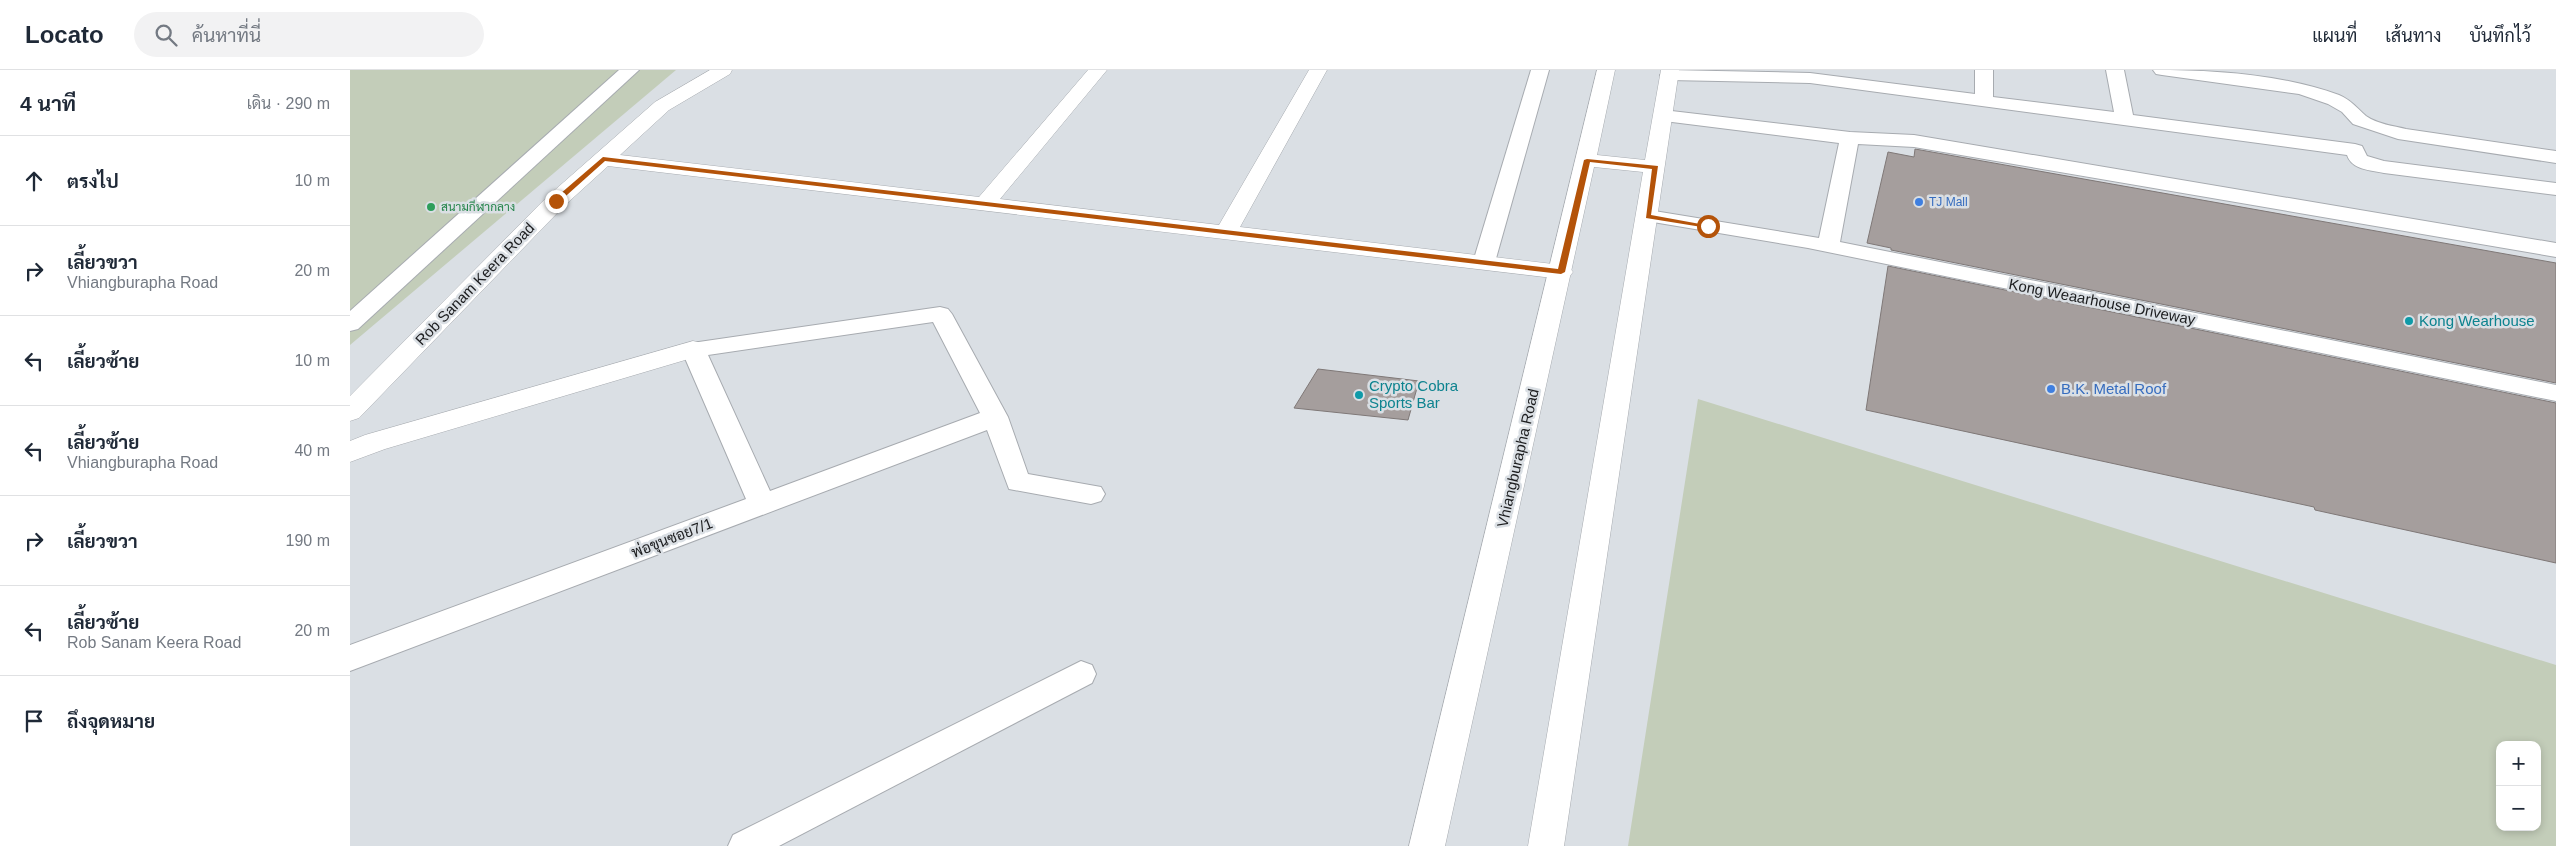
<!DOCTYPE html>
<html lang="th">
<head>
<meta charset="utf-8">
<style>
  :root { --surface:#fff; --page:#f2f2f3; --text:#1f2937; --muted:#747a83; --line:#e0e1e3 }
  body { margin:0; font-family:Helvetica,Sarabun,sans-serif; background:var(--page); color:var(--text) }
  .controls { position:absolute; right:15px; bottom:15px; display:grid; overflow:hidden; border-radius:10px; box-shadow:0 2px 8px #0003 }
  .controls button { width:45px; height:45px; display:grid; place-items:center; padding:0; border:0; border-bottom:1px solid var(--line); background:var(--surface); color:var(--text); font:25px sans-serif }
  .stop { position:absolute; width:15px; height:15px; margin:-11px; border:4px solid #b45309; border-radius:50%; background:#fff }
  .stop.end { background:#b45309; border-color:#fff; box-shadow:0 1px 5px #0008 }
  .list { margin:0; padding:0; list-style:none }
  h2 { display:flex; justify-content:space-between; align-items:center; height:65px; margin:0; padding:0 20px; font-size:21px }
  h2 small { font-size:16px; font-weight:400; color:var(--muted) }
  .list li { display:grid; grid-template-columns:32px 1fr auto; gap:15px; align-items:center; box-sizing:border-box; height:90px; padding:0 20px; border-top:1px solid var(--line) }
  .list b { display:block; font-size:19px; white-space:nowrap }
  .list p { margin:0; font-size:16px; white-space:nowrap; color:var(--muted) }
  .list em { font-size:16px; font-style:normal; color:var(--muted) }
  .icon { flex:none; width:28px; height:28px; fill:none; stroke:currentColor; stroke-width:2; stroke-linecap:round; stroke-linejoin:round }
  .map { position:relative; flex:none; width:2206px; height:776px; overflow:hidden }
  header { display:flex; align-items:center; gap:30px; box-sizing:border-box; height:70px; padding:0 25px; background:var(--surface); border-bottom:1px solid var(--line) }
  header strong { font-size:24px }
  nav { display:flex; gap:28px; margin-inline-start:auto; font-size:18px }
  .search { width:350px; height:45px; background:var(--page); display:flex; align-items:center; gap:12px; box-sizing:border-box; padding:0 18px; border-radius:28px; color:var(--muted); font-size:19px }
  main { display:flex }
  aside { flex:1; background:var(--surface) }
  .map>svg:first-child { display:block }
  .green { fill:#c3cdb9; fill-rule:evenodd }
  .building { fill:#a59e9d; stroke:#7f7877 }
  .lines { fill:none; stroke-linecap:round; stroke-linejoin:round }
  .service-casing { stroke:#a7abb0; stroke-width:2 }
  .minor-casing { stroke:#a7abb0; stroke-width:1 }
  .primary-casing { stroke:#a7abb0; stroke-width:1 }
  .service { fill:#fff; fill-rule:evenodd }
  .minor { fill:#fff; fill-rule:evenodd }
  .primary { fill:#fff; fill-rule:evenodd }
  .route { fill:#b45309 }
  .shop-dot { fill:#3f7fe0; stroke:#dadfe4; stroke-width:2 }
  .leisure-dot { fill:#2e9e5b; stroke:#dadfe4; stroke-width:2 }
  .culture-dot { fill:#0f9aa8; stroke:#dadfe4; stroke-width:2 }
  .labels { text-anchor:middle; stroke-width:5; stroke-linejoin:round; paint-order:stroke }
  .far-shop-label { font-size:12px; fill:#366cbe; stroke:#dadfe4; text-anchor:start }
  .far-leisure-label { font-size:12px; fill:#27864d; stroke:#dadfe4; text-anchor:start }
  .street-label { font-size:15px; fill:#1c1d1f; stroke:#dadfe4 }
  .culture-label { font-size:15px; fill:#0d838f; stroke:#dadfe4; text-anchor:start }
  .shop-label { font-size:15px; fill:#366cbe; stroke:#dadfe4; text-anchor:start }
</style>
</head>
<body>
<header>
<strong>Locato</strong>
<div class="search"><svg class="icon" aria-label="search" viewBox="0 0 24 24"><circle cx="10" cy="10" r="6"/><path d="M15 15l6 6"/></svg>ค้นหาที่นี่</div>
<nav><a>แผนที่</a><a>เส้นทาง</a><a>บันทึกไว้</a></nav>
</header>
<main>
<aside>
<h2>4 นาที<small>เดิน · 290 m</small></h2>
<ul class="list">
<li><svg class="icon" aria-label="ahead" viewBox="0 0 24 24"><path d="M12 20V5M6 11l6-6 6 6"/></svg><div><b>ตรงไป</b></div><em>10 m</em></li>
<li><svg class="icon" aria-label="right" viewBox="0 0 24 24"><path d="M7 20v-9h11M14 6l5 5-5 5"/></svg><div><b>เลี้ยวขวา</b><p>Vhiangburapha Road</p></div><em>20 m</em></li>
<li><svg class="icon" aria-label="left" viewBox="0 0 24 24"><path d="M17 20v-9H6M10 6l-5 5 5 5"/></svg><div><b>เลี้ยวซ้าย</b></div><em>10 m</em></li>
<li><svg class="icon" aria-label="left" viewBox="0 0 24 24"><path d="M17 20v-9H6M10 6l-5 5 5 5"/></svg><div><b>เลี้ยวซ้าย</b><p>Vhiangburapha Road</p></div><em>40 m</em></li>
<li><svg class="icon" aria-label="right" viewBox="0 0 24 24"><path d="M7 20v-9h11M14 6l5 5-5 5"/></svg><div><b>เลี้ยวขวา</b></div><em>190 m</em></li>
<li><svg class="icon" aria-label="left" viewBox="0 0 24 24"><path d="M17 20v-9H6M10 6l-5 5 5 5"/></svg><div><b>เลี้ยวซ้าย</b><p>Rob Sanam Keera Road</p></div><em>20 m</em></li>
<li><svg class="icon" aria-label="arrive" viewBox="0 0 24 24"><path d="M6 21V4h12l-3 4 3 4H6"/></svg><div><b>ถึงจุดหมาย</b></div></li>
</ul>
</aside>
<div class="map">
<svg width="2206" height="776" viewBox="0 0 2206 776">
  <rect width="100%" height="100%" fill="#dadfe4"/>
  <g class="green">
    <polygon points="0,0 326,0 0,275"/>
    <path d="M1348,329l858,266v181h-928zM2150,675h37v82h-37z"/>
  </g>
  <g class="building">
    <polygon points="1565,79 2206,193 2206,313 1541,180 1541,178 1517,173 1538,82 1564,87"/>
    <polygon points="1538,196 2206,333 2206,493 1965,440 1964,437 1516,340"/>
    <polygon points="968,299 1069,311 1058,350 944,338"/>
  </g>
  <g class="lines">
    <defs>
      <g id="service">
        <polygon points="269,0 289,0 8,259 0,261 0,241"/>
        <polygon points="1181,0 1199,0 1145,192 1142,197 1134,199 1126,197 1123,192"/>
        <path d="M1317,0l143,3 165,21v-24h18v27l121,15 -8,-42h18l9,45 222,29 7,2 5,10 17,5 172,22v12l-172,-22c-14,-3 -32,-3 -37,-18l-537,-72 -141,-3 -6,-1 -3,-4z"/>
        <path d="M1803,0c62,0 128,4 186,25 12,5 18,13 27,21 11,8 28,10 40,13l150,22v12l-158,-24 -45,-15 -11,-12 -14,-8 -29,-10 -137,-19 -6,-1z"/>
        <polygon points="1313,40 1500,62 1564,65 2206,173 2206,187 1564,77 1508,74 1490,172 2206,315 2206,331 1458,178 1291,150 1287,146 1291,142 1298,140 1469,168 1489,73 1306,50 1304,46 1306,42"/>
        <path d="M590,237l8,2 4,5 56,103 20,57 73,13 4,7 -4,7 -10,3 -82,-15 -22,-59 -637,241v-26l396,-146 -65,-150 4,-5zM583,252l47,91 -210,78 -62,-136z"/>
        <polygon points="731,591 742,595 746,604 742,613 429,776 378,776 383,765"/>
      </g>
      <g id="minor">
        <polygon points="360,0 382,0 380,4 319,40 270,85 629,127 738,0 757,0 650,129 869,155 959,0 977,0 890,157 1211,195 1219,197 1223,202 1219,207 1211,209 258,96 214,136 9,348 0,351 0,326 198,126 305,32"/>
        <polygon points="343,271 352,273 356,279 352,285 35,379 0,392 0,371 15,365"/>
      </g>
      <polygon id="primary" points="1247,0 1265,0 1247,85 1295,90 1311,0 1329,0 1214,776 1178,776 1293,102 1244,97 1095,776 1059,776"/>
    </defs>
    <use href="#service" class="service-casing"/>
    <use href="#minor" class="minor-casing"/>
    <use href="#primary" class="primary-casing"/>
    <use href="#service" class="service"/>
    <use href="#minor" class="minor"/>
    <use href="#primary" class="primary"/>
  </g>
  <polygon class="route" points="253,87 1208,199 1234,90 1237,89 1308,96 1301,145 1361,156 1358,158 1296,148 1302,99 1240,92 1215,202 1211,204 255,91 208,133 203,133 203,130"/>
  <g class="shop-dot">
    <circle cx="1569" cy="132" r="5"/>
    <circle cx="1701" cy="319" r="5"/>
  </g>
  <circle class="leisure-dot" cx="81" cy="137" r="5"/>
  <g class="culture-dot">
    <circle cx="2059" cy="251" r="5"/>
    <circle cx="1009" cy="325" r="5"/>
  </g>
  <g class="labels">
    <g class="far-shop-label">
      <text x="1579" y="136">TJ Mall</text>
    </g>
    <g class="far-leisure-label">
      <text x="91" y="141">สนามกีฬากลาง</text>
    </g>
    <g class="street-label">
      <text transform="translate(125 214) rotate(-46)" y="5">Rob Sanam Keera Road</text>
      <text transform="translate(1752 232) rotate(11)" y="5">Kong Weaarhouse Driveway</text>
      <text transform="translate(1168 388) rotate(-77)" y="5">Vhiangburapha Road</text>
      <text transform="translate(322 468) rotate(-21)" y="5">พ่อขุนซอย7/1</text>
    </g>
    <g class="culture-label">
      <text x="2069" y="256">Kong Wearhouse</text>
      <text x="1019" y="321">Crypto Cobra<tspan x="1019" dy="17">Sports Bar</tspan></text>
    </g>
    <g class="shop-label">
      <text x="1711" y="324">B.K. Metal Roof</text>
    </g>
  </g>
</svg>
<div class="controls">
<button>+</button>
<button>−</button>
</div>
<div class="stop" style="left:1358px;top:156px"></div>
<div class="stop end" style="left:206px;top:131px"></div>
</div>
</main>
</body>
</html>
